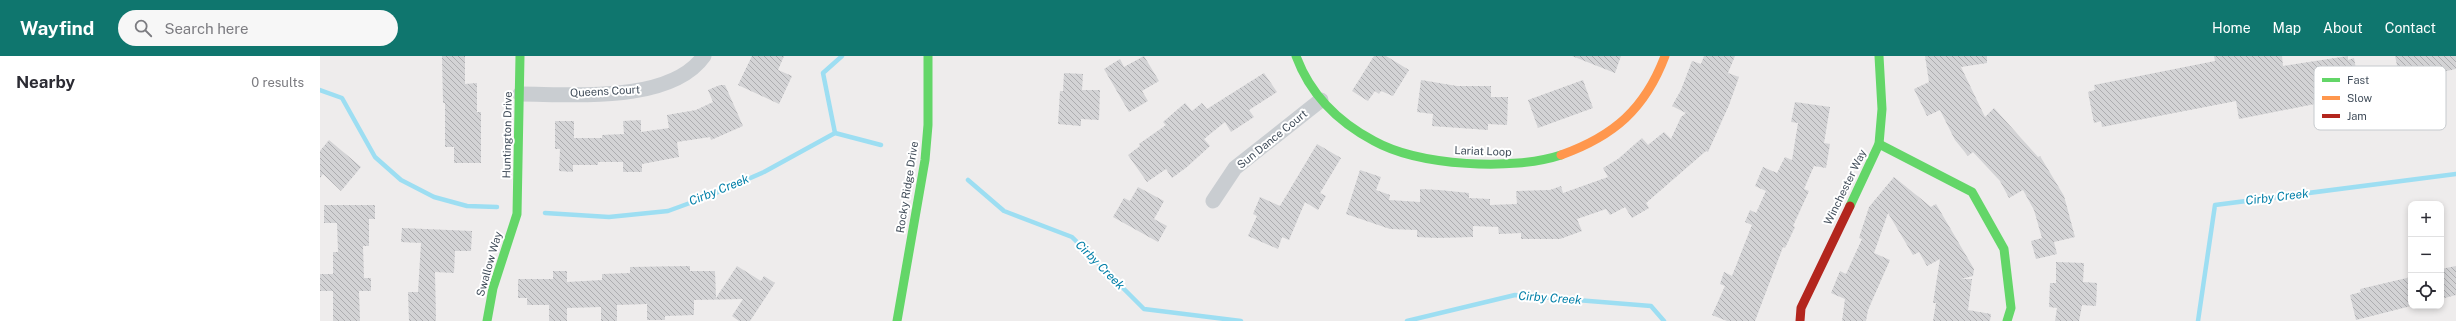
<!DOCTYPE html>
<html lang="en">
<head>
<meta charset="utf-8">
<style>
  :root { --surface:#fff; --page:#f7f7f7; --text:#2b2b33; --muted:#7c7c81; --line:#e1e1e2; --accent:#0f766e }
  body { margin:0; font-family:"Public Sans",sans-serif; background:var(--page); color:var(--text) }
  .controls { position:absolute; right:12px; bottom:12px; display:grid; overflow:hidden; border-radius:8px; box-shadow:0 2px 6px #0003 }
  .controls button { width:36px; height:36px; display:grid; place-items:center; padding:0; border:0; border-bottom:1px solid var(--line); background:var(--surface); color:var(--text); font:20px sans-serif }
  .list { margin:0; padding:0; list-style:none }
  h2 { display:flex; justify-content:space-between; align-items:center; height:52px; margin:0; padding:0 16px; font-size:17px }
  h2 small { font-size:13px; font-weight:400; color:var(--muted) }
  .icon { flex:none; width:22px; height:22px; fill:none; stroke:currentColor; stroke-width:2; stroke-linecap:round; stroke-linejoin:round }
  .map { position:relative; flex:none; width:2136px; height:265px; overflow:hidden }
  header { display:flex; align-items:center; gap:24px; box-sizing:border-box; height:56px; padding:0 20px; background:var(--accent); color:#fff }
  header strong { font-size:19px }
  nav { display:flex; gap:22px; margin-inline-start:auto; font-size:14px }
  .search { width:280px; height:36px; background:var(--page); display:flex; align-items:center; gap:10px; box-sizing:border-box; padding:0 14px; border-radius:22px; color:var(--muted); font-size:15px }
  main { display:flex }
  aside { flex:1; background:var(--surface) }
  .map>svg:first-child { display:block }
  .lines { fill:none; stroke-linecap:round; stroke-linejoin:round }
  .stream { stroke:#9ddef2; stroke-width:4.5 }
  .building { fill:url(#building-back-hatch) }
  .street { stroke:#c9cdd1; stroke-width:15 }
  .fast { stroke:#63d668; stroke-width:9 }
  .slow { stroke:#ff974d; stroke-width:9 }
  .jam { stroke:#b3261e; stroke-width:9 }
  .labels { text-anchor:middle; stroke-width:4; stroke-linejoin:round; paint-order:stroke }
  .street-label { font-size:11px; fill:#424e5b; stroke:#fff }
  .water-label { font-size:12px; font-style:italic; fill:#017fa8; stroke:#fff }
  .key { fill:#fff; stroke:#c6cace; stroke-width:1 }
  .key-label { font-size:11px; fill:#424e5b }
</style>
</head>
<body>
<header>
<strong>Wayfind</strong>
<div class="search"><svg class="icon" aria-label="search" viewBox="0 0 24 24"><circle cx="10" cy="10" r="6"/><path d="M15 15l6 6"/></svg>Search here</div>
<nav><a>Home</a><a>Map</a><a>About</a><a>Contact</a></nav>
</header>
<main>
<aside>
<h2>Nearby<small>0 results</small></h2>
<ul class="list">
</ul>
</aside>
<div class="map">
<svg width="2136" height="265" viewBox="0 0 2136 265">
  <defs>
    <pattern id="building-back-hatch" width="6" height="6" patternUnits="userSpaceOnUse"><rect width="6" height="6" fill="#d3d3d5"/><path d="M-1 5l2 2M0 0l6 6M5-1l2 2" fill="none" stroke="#adadb0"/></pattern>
  </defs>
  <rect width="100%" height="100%" fill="#eeecec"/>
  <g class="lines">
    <g class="stream">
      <polyline points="0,34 22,42 55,101 81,124 114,141 147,150 177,151"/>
      <polyline points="515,77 503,17 522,0"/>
      <polyline points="648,124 684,155 752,181 824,253 921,265"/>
      <polyline points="225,157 289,161 348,155 389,140 444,116 515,77 561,89"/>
      <polyline points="1087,265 1195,239 1331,250 1344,265"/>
      <polyline points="1878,265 1895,149 2136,118"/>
    </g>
  </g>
  <g class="building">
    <polygon points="122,0 145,0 145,28 157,27 157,56 161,56 161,107 134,107 134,91 125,91 125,47 123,47"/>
    <polygon points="432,0 464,0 458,14 472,20 459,48 418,29"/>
    <polygon points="824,0 839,25 822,35 828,45 809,56 784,13 800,3 804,11"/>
    <polygon points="1054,0 1066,0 1089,14 1073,40 1061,35 1059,38 1055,35 1048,45 1032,35"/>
    <polygon points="1252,0 1301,0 1295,17"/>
    <polygon points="1384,0 1415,0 1408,17 1419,21 1409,49 1388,96 1386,95 1326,147 1329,152 1312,162 1305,151 1290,159 1286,153 1257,163 1262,175 1240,183 1201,183 1201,177 1179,178 1178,171 1153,170 1153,181 1117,182 1097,181 1097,174 1070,173 1026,158 1040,114 1061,121 1056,134 1070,139 1069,144 1100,146 1100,133 1119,134 1149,137 1149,142 1170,143 1170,149 1197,148 1196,135 1230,134 1241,130 1243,137 1288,121 1283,112 1298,103 1322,82 1328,89 1344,76 1351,83 1361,61 1366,57 1352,50 1361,34 1372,5 1381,8"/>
    <polygon points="1605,0 1667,0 1667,7 1641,11 1665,61 1674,52 1718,101 1720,100 1744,140 1755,181 1734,186 1737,198 1716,203 1711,185 1722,182 1714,154 1703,134 1689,142 1680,125 1653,96 1648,100 1635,84 1620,54 1607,60 1594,33 1609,26"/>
    <polygon points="1894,0 1962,0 1963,10 2028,0 2028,4 2034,2 2040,34 2034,35 2035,40 1919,63 1916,45 1782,71 1781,65 1774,67 1768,36 1775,34 1774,29 1895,5"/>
    <polygon points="2075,0 2136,0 2136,13 2087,23 2086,17 2079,18"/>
    <polygon points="744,17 763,18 762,34 780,34 779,64 761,63 761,70 738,68 740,35 743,35"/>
    <polygon points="944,17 957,36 929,54 934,61 911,76 905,66 884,83 890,90 867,111 852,122 846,113 827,126 808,99 820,90 819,88 846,69 843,66 865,47 872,55 882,47 887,53"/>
    <polygon points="1101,24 1137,30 1171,30 1171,41 1188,41 1187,69 1168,68 1168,74 1112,70 1113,58 1097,56"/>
    <polygon points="1263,24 1273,52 1218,72 1208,44"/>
    <polygon points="400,29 405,29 423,70 391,84 390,81 357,86 359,101 322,108 322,116 303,116 303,106 278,106 278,109 253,109 253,116 239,115 240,93 235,93 235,65 254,65 254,82 282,82 282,79 304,78 303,65 321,64 321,76 349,72 347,59 376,54 393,46 388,34"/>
    <polygon points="1475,46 1510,51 1504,87 1510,88 1506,112 1494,110 1484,133 1489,135 1473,170 1475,171 1465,192 1463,191 1435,265 1407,265 1392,259 1405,230 1400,228 1404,216 1412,220 1432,169 1425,166 1430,154 1436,157 1446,135 1435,130 1443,111 1457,117 1465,101 1472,104 1478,67 1471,66"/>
    <polygon points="9,84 41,111 21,135 3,118 0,122 0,95"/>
    <polygon points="997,88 1021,102 1000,137 1006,140 998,154 985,146 969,184 962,181 958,193 928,180 937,160 933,158 940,141 960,150"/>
    <polygon points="1574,121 1611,151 1616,148 1654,213 1653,220 1641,223 1652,223 1648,254 1671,258 1670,265 1613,265 1616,247 1613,247 1620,203 1607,210 1599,196 1593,199 1568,157 1554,197 1570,204 1548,254 1546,265 1522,265 1525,243 1511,237 1520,215 1526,218 1542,183 1539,182 1549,151"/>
    <polygon points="818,131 844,145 834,163 847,170 838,186 793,161 804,142 810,145"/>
    <polygon points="4,149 55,149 55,163 49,163 49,190 43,190 44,222 51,222 51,235 39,235 40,265 13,265 13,235 0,235 0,218 13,218 13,196 18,196 17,167 4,167"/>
    <polygon points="82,172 152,175 151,195 135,195 134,217 115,216 116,265 89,265 88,236 98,236 101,187 81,186"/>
    <polygon points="1736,206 1764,207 1763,226 1777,227 1776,250 1762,249 1759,265 1735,265 1737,252 1729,251 1730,227 1736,227"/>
    <polygon points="370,210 370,215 395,215 396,242 417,210 441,225 444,220 455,227 430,265 419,265 412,260 423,243 374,244 374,259 345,260 345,264 327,264 327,248 297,249 297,265 281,265 281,251 247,252 247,265 229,265 229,249 207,249 207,242 198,242 198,223 233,223 233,215 247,215 247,226 282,224 282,218 310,217 310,211"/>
    <polygon points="2136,210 2136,239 2121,243 2121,213"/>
    <polygon points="2091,221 2091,250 2036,264 2030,239 2041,236 2040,233"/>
  </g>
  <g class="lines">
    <g class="street">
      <path d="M200,38c52,0 150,10 184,-38"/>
      <polyline points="893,145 915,112 1001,44"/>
    </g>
    <g class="fast">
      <path d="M976,0c14,38 42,66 78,85 45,25 139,30 187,14"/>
      <polyline points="1559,88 1652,136 1684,193 1691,252 1687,265"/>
      <polyline points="1530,150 1559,88 1562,53 1559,0"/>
      <polyline points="167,265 173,232 197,158 200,0"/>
      <polyline points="577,265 605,104 608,69 608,0"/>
    </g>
    <path class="slow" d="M1241,99c53,-19 84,-46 104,-99"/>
    <polyline class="jam" points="1480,265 1481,252 1530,150"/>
  </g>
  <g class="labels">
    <g class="street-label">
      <text transform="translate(285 35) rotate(-3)" y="4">Queens Court</text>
      <text transform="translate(187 79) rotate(-89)" y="4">Huntington Drive</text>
      <text transform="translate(952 83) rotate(-39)" y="4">Sun Dance Court</text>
      <text transform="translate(1163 95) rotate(2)" y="4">Lariat Loop</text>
      <text transform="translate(587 131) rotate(-81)" y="4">Rocky Ridge Drive</text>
      <text transform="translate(1525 131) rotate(-64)" y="4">Winchester Way</text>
      <text transform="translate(169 208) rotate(-74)" y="4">Swallow Way</text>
    </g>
    <g class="water-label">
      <text transform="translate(399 134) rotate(-22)" y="4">Cirby Creek</text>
      <text transform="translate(1957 141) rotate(-7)" y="4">Cirby Creek</text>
      <text transform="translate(780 209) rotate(45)" y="4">Cirby Creek</text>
      <text transform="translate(1230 242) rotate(4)" y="4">Cirby Creek</text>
    </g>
  </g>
  <rect x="1994" y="10" width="132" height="64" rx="6" class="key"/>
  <rect x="2002" y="22" width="18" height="4" fill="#63d668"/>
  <rect x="2002" y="40" width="18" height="4" fill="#ff974d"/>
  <rect x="2002" y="58" width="18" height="4" fill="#b3261e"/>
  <g class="key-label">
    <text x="2027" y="28">Fast</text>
    <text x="2027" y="46">Slow</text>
    <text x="2027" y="64">Jam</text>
  </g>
</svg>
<div class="controls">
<button>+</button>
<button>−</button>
<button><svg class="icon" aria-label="locate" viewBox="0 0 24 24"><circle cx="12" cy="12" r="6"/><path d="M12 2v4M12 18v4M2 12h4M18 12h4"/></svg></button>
</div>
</div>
</main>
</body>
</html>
